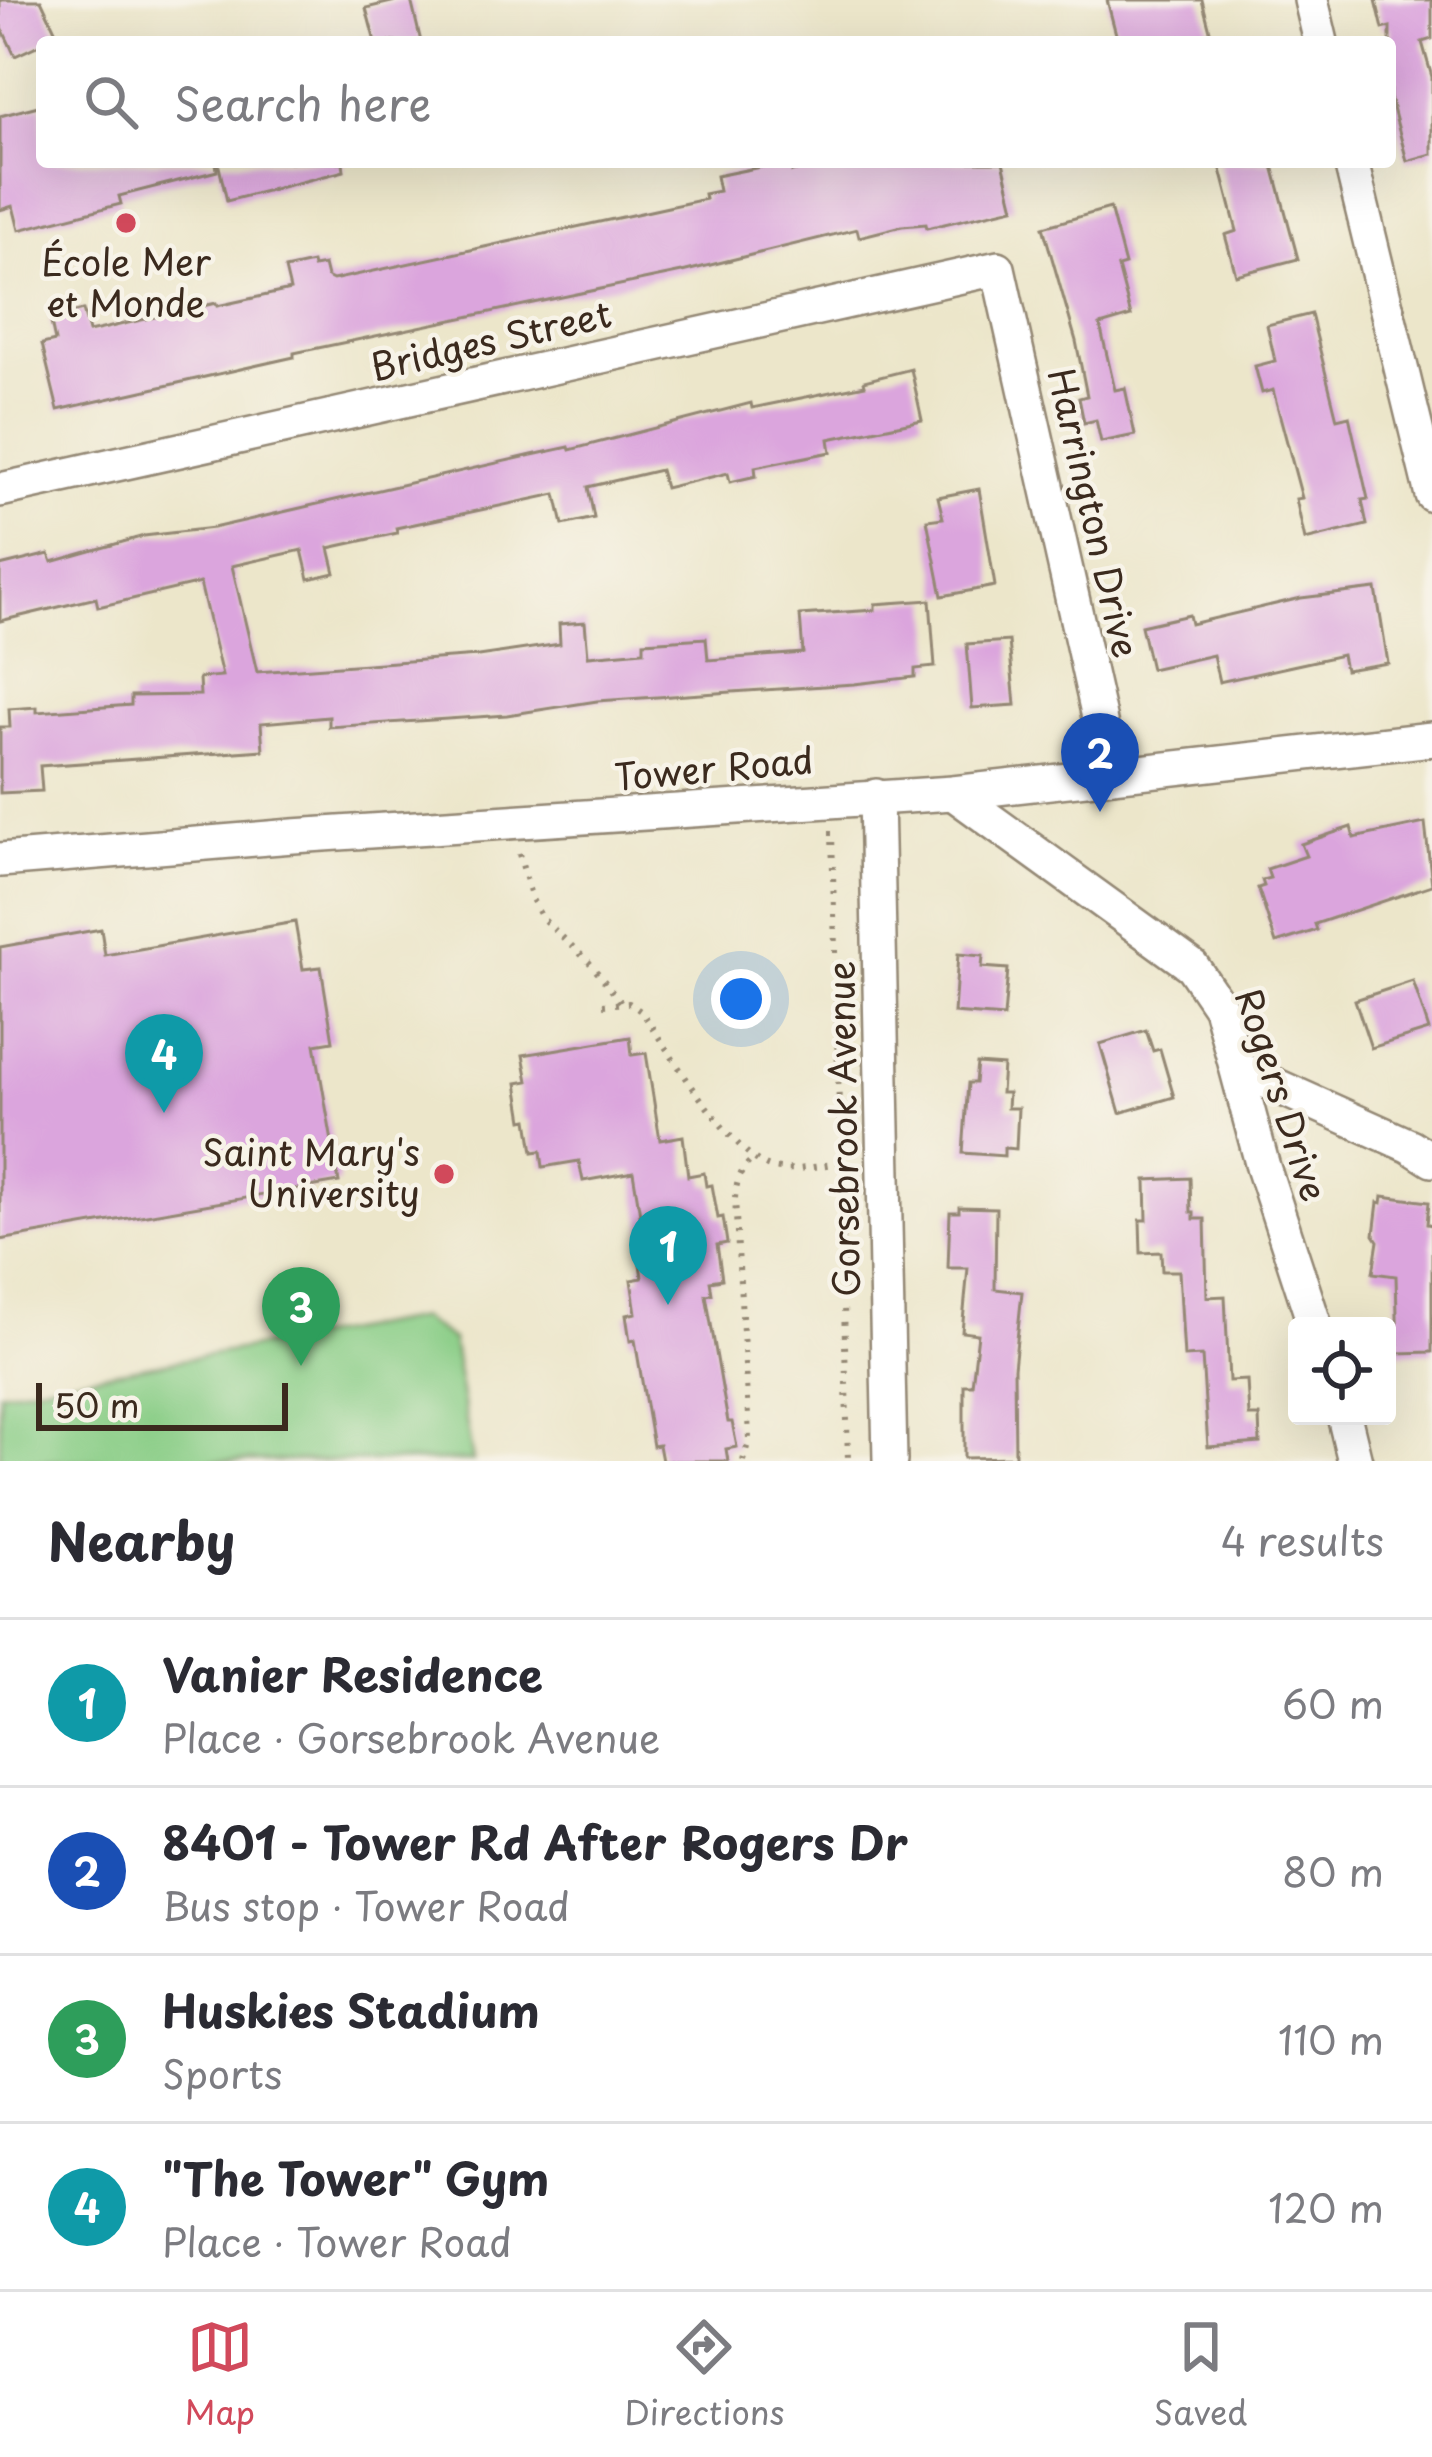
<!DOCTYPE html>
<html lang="en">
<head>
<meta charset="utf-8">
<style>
  :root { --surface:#fff; --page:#f2f2f3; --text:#2b2b33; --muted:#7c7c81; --line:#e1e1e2; --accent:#d1495b }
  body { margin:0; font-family:"Playpen Sans",sans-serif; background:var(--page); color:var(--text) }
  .controls { position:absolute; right:36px; bottom:36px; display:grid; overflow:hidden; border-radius:12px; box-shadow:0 12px 48px #0002 }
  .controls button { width:108px; height:108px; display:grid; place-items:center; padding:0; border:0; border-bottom:3px solid var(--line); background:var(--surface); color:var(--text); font:60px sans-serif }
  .scale { position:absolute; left:36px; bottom:30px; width:252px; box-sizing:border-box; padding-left:12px; border:6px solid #3b2a1e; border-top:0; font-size:33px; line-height:42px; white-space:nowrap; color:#3b2a1e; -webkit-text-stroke:9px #f7f3e8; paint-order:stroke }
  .you { position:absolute; left:741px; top:999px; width:42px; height:42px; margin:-30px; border:9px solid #fff; border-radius:50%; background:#1a73e8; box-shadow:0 0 0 18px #1a73e833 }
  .badge { display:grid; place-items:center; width:78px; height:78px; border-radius:50%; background:var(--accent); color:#fff; font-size:39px; font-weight:700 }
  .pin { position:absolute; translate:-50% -99px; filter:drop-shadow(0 3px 6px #0008) }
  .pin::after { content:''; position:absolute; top:63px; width:42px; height:36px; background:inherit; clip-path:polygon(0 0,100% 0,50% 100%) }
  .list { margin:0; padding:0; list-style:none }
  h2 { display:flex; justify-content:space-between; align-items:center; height:156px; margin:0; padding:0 48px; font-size:51px }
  h2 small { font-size:39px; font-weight:400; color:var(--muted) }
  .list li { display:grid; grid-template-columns:78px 1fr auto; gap:36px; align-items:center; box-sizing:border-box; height:168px; padding:0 48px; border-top:3px solid var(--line) }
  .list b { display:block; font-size:45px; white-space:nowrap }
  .list p { margin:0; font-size:39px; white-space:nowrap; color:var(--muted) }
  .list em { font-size:39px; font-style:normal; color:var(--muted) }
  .icon { flex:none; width:66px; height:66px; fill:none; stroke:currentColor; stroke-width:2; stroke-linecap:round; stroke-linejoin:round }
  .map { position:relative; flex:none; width:1432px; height:1461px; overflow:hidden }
  .search { position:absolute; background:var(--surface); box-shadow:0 12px 48px #0002; left:36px; right:36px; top:36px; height:132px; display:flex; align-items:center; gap:30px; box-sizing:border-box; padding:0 42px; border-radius:12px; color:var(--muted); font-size:45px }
  .sheet { height:828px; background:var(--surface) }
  nav { display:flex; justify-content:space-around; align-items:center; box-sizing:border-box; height:168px; border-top:3px solid var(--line); background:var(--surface); font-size:33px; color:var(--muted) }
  nav a { display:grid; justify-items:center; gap:6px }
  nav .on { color:var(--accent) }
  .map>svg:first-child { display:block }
  .green { fill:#89cd86; stroke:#627c52; stroke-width:3 }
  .building { fill:#dba5dd }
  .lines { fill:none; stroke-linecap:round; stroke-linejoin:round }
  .street-casing { stroke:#948874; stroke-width:38 }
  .path { stroke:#948874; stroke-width:6; stroke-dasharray:3 9; stroke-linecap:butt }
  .street { stroke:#fff; stroke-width:33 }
  .poi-dot { fill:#d1495b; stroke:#f7f3e8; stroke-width:4.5 }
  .labels { text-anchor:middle; stroke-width:9; stroke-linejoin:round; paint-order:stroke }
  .poi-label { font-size:36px; fill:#3b2a1e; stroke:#f7f3e8 }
  .street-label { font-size:36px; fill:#3b2a1e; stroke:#f7f3e8 }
</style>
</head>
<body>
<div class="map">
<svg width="1432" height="1461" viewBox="0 0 1432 1461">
  <rect width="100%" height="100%" fill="#f7f3e8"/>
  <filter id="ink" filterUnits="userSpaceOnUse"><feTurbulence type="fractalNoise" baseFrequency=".00833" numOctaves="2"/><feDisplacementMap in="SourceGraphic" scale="24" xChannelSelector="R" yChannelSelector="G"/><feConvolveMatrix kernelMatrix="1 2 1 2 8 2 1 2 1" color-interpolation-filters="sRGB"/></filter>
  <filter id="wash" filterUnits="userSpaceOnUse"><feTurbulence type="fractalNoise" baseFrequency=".004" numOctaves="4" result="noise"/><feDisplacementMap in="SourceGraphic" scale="48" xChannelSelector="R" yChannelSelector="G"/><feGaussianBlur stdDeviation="2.7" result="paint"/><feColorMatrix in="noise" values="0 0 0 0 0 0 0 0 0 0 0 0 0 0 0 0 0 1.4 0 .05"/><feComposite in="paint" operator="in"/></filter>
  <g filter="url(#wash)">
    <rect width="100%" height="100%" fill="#ece6ca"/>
    <polygon class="green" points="420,1318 452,1340 473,1461 0,1461 0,1392"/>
    <g id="blocks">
      <g class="building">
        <polygon points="0,0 41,0 58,36 15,56 0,24"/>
        <polygon points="400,0 411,0 421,42 375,42 366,8"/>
        <polygon points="1107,0 1202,0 1213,42 1118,42"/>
        <polygon points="1376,0 1432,0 1432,39 1422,42 1432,77 1432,154 1407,161 1390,97 1390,27 1383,29"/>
        <polygon points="42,105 42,162 216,162 217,171 119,196 121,204 19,230 13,206 0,210 0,116"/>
        <polygon points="218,162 343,162 344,171 227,201"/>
        <polygon points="785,162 790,162 792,172 835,162 1003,162 1014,208 927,228 926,224 902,226 859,237 857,229 682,272 294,353 294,357 58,410 42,344 55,341 50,318 83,310 89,332 216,303 217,306 290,290 285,269 312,263 313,267 324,265 327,277 333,280 705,199 704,194 719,191 716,176"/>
        <polygon points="1219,162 1272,162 1298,259 1236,275 1225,235 1237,231"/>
        <polygon points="1110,208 1125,265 1118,267 1131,316 1100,325 1115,390 1125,388 1135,435 1101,442 1096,420 1084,423 1079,398 1087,396 1076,341 1043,227"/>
        <polygon points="1311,314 1337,419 1349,416 1368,499 1362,500 1367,525 1305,540 1296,499 1302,498 1273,390 1262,393 1255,366 1275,361 1267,325"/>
        <polygon points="911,369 922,420 829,439 831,452 755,467 756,476 730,482 728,473 665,488 660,470 588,487 594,518 563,525 556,494 396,528 397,533 329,548 335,573 309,579 302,550 232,566 257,672 478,656 560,644 559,624 585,622 588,656 644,651 644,642 706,638 708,660 803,653 800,615 875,610 875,604 930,600 935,667 915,669 915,677 854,684 597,701 507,715 329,727 329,717 261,723 263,750 40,766 42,791 0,793 0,727 10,727 9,709 37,707 37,712 131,705 131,696 200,695 199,678 222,676 200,583 98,607 96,598 0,621 0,566 49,554 52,562 144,536 213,528 532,455 569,447 570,450 751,403 752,408 865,385 864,381"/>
        <polygon points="979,489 995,586 942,596 927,520 943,518 938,497"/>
        <polygon points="1376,589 1388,663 1345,670 1342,655 1219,682 1213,655 1151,669 1141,626 1189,615 1191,624 1301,598"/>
        <polygon points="1009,641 1015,705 972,708 967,644"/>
        <polygon points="1425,823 1432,885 1315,924 1317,930 1276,943 1258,888 1264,886 1262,880 1270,878 1267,869 1306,856 1301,844 1351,827 1354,838"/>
        <polygon points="295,922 303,969 321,967 333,1041 315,1044 339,1182 0,1240 0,947 101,929 105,955"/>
        <polygon points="958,954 983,956 982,967 1008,969 1004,1017 954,1013"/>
        <polygon points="1413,981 1429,1030 1371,1048 1355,1000"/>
        <polygon points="1146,1030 1153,1051 1160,1049 1174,1097 1120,1113 1100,1044"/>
        <polygon points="630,1037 632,1055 646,1053 660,1140 683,1136 688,1176 704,1173 706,1186 712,1185 718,1218 723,1217 727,1243 717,1245 722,1279 710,1281 712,1294 706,1295 728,1422 732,1422 737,1447 726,1449 728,1461 662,1461 659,1445 653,1446 635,1340 630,1341 626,1315 636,1313 631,1280 642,1278 640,1264 648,1263 633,1172 583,1181 579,1161 543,1167 541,1151 533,1152 528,1119 523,1120 517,1083 528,1081 523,1055"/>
        <polygon points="977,1064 1003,1066 1001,1093 1008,1093 1007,1108 1018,1108 1016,1149 1004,1148 1004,1156 963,1153 968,1083 975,1083"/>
        <polygon points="1190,1178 1191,1212 1194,1212 1194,1219 1205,1219 1207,1297 1225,1296 1229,1381 1247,1380 1249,1416 1259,1416 1260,1443 1208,1447 1202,1356 1184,1357 1179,1271 1162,1271 1161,1252 1141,1253 1140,1220 1147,1220 1146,1180"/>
        <polygon points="1383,1196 1429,1202 1427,1224 1432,1225 1432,1352 1398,1353 1396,1276 1373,1273 1378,1241 1374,1235 1378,1202 1382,1203"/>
        <polygon points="959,1207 996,1208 995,1289 1022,1292 1014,1368 1015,1457 964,1458 964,1385 972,1385 978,1334 962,1332 968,1268 948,1268 950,1212 959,1212"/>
      </g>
    </g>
  </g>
  <g filter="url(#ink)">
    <use href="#blocks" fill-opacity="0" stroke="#948874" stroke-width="3"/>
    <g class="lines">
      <defs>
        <g id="street">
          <polyline points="1311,0 1321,42"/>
          <polyline points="1351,162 1432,495"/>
          <polyline points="0,490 998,268 1112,775"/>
          <polyline points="953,793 1192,966 1220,1007 1263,1167 1315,1326"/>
          <polyline points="876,796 890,1461"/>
          <polyline points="0,860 293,836 953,793 1432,739"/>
          <polyline points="1239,1069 1410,1146 1432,1160"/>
          <polyline points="1344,1416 1355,1461"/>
        </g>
      </defs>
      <use href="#street" class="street-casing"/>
      <g class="path">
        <polyline points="829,833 832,833 848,1461"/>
        <polyline points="519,854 532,899 542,918 589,962 621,1002"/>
        <path d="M603,1005l26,-2 13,9c26,38 84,134 123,153 20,10 54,0 75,-2"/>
        <path d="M743,1461l6,-21 -1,-24 -13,-217c1,-18 6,-31 20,-42"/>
      </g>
      <use href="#street" class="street"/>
    </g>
  </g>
  <g class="poi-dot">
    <circle cx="126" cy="223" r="12"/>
    <circle cx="444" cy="1174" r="12"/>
  </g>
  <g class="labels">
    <g class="poi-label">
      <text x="126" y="276">École Mer<tspan x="126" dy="41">et Monde</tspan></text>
      <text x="420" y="1166" text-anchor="end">Saint Mary's<tspan x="420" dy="41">University</tspan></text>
    </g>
    <g class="street-label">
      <text transform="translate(491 341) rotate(-13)" y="13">Bridges Street</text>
      <text transform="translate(1093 513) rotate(77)" y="13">Harrington Drive</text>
      <text transform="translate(714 769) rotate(-5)" y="13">Tower Road</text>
      <text transform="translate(1281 1095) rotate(72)" y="13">Rogers Drive</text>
      <text transform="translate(844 1129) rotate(-91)" y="13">Gorsebrook Avenue</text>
    </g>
  </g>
</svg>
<div class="controls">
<button><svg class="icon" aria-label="locate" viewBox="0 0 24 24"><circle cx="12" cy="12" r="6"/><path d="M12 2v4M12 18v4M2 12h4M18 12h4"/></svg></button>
</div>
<div class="scale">50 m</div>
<div class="you"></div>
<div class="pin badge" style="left:668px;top:1305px;background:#0f9aa8">1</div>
<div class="pin badge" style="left:1100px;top:812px;background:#1a4fb4">2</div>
<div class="pin badge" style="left:301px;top:1366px;background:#2e9e5b">3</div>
<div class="pin badge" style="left:164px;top:1113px;background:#0f9aa8">4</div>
<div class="search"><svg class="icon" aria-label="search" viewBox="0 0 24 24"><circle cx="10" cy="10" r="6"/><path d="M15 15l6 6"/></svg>Search here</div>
</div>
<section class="sheet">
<h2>Nearby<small>4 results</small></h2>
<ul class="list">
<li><span class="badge" style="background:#0f9aa8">1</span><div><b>Vanier Residence</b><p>Place · Gorsebrook Avenue</p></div><em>60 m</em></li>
<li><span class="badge" style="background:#1a4fb4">2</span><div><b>8401 - Tower Rd After Rogers Dr</b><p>Bus stop · Tower Road</p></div><em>80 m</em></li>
<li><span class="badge" style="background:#2e9e5b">3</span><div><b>Huskies Stadium</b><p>Sports</p></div><em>110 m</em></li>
<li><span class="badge" style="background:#0f9aa8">4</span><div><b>&quot;The Tower&quot; Gym</b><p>Place · Tower Road</p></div><em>120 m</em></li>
</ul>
</section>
<nav>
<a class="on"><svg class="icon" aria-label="map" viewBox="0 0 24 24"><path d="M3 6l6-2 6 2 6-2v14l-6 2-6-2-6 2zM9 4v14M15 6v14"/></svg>Map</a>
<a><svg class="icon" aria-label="directions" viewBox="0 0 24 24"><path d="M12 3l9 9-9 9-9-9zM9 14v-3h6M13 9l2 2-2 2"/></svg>Directions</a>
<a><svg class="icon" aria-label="saved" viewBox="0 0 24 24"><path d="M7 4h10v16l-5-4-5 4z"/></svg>Saved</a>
</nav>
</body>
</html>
